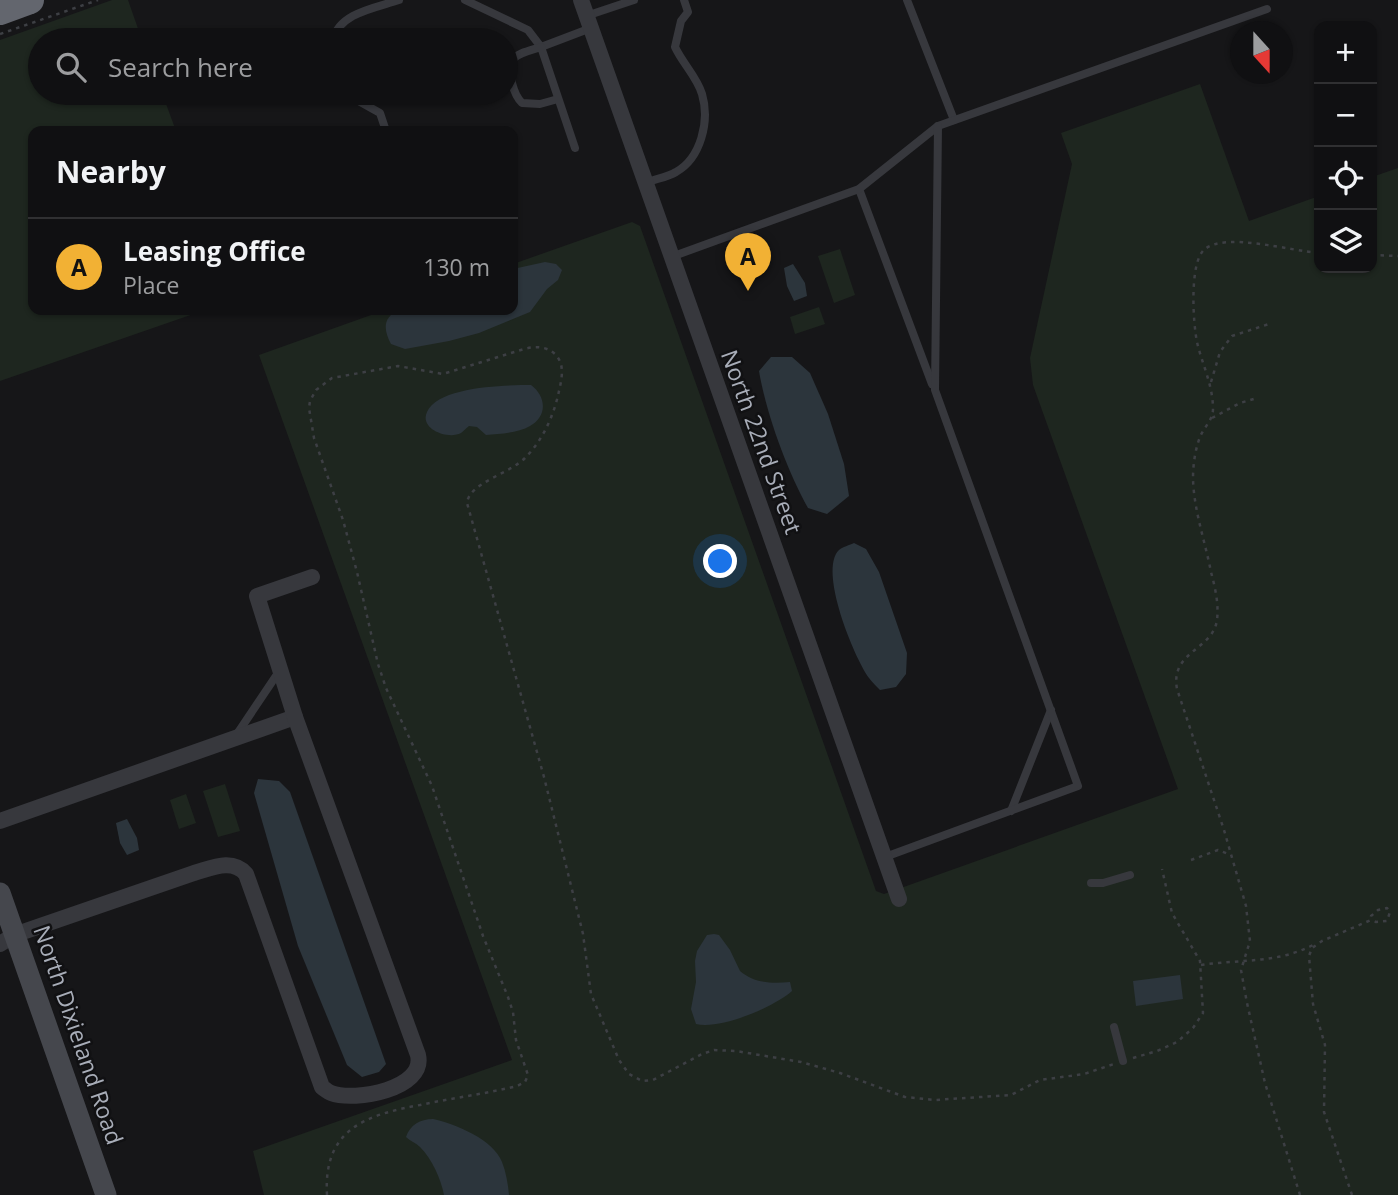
<!DOCTYPE html>
<html lang="en">
<head>
<meta charset="utf-8">
<style>
  :root { --surface:#101012; --page:#1e1e20; --text:#f1f3f6; --muted:#9c9d9f; --line:#303032; --accent:#f2b134 }
  body { margin:0; font-family:"Open Sans",sans-serif; background:var(--page); color:var(--text) }
  .controls { position:absolute; right:21px; top:21px; display:grid; overflow:hidden; border-radius:14px; box-shadow:0 2px 5px #0004 }
  .controls button { width:63px; height:63px; display:grid; place-items:center; padding:0; border:0; border-bottom:2px solid var(--line); background:var(--surface); color:var(--text); font:35px sans-serif }
  .compass { position:absolute; left:1230px; top:21px; width:63px; height:63px; border-radius:50%; background:var(--surface); box-shadow:0 2px 5px #0004; rotate:159deg }
  .you { position:absolute; left:721px; top:562px; width:24px; height:24px; margin:-18px; border:5px solid #fff; border-radius:50%; background:#1a73e8; box-shadow:0 0 0 10px #1a73e833 }
  .badge { display:grid; place-items:center; width:46px; height:46px; border-radius:50%; background:var(--accent); color:#111; font-size:23px; font-weight:700 }
  .pin { position:absolute; translate:-50% -58px; filter:drop-shadow(0 2px 4px #0008) }
  .pin::after { content:''; position:absolute; top:37px; width:24px; height:21px; background:inherit; clip-path:polygon(0 0,100% 0,50% 100%) }
  .list { margin:0; padding:0; list-style:none }
  h2 { display:flex; justify-content:space-between; align-items:center; height:91px; margin:0; padding:0 28px; font-size:30px }
  h2 small { font-size:23px; font-weight:400; color:var(--muted) }
  .list li { display:grid; grid-template-columns:46px 1fr auto; gap:21px; align-items:center; box-sizing:border-box; height:98px; padding:0 28px; border-top:2px solid var(--line) }
  .list b { display:block; font-size:26px; white-space:nowrap }
  .list p { margin:0; font-size:23px; white-space:nowrap; color:var(--muted) }
  .list em { font-size:23px; font-style:normal; color:var(--muted) }
  .icon { flex:none; width:38px; height:38px; fill:none; stroke:currentColor; stroke-width:2; stroke-linecap:round; stroke-linejoin:round }
  .map { position:relative; flex:none; width:1398px; height:1195px; overflow:hidden }
  .search { position:absolute; background:var(--surface); box-shadow:0 2px 5px #0004; left:28px; top:28px; width:490px; height:77px; display:flex; align-items:center; gap:18px; box-sizing:border-box; padding:0 24px; border-radius:38px; color:var(--muted); font-size:26px }
  .panel { position:absolute; background:var(--surface); box-shadow:0 2px 5px #0004; left:28px; top:126px; width:490px; height:189px; border-radius:14px }
  .map>svg:first-child { display:block }
  .green { fill:#1e261f }
  .water { fill:#2c353c }
  .lines { fill:none; stroke-linecap:round; stroke-linejoin:round }
  .path { stroke:#3d3f44; stroke-width:2.5; stroke-dasharray:3.5 5; stroke-linecap:butt }
  .lane { stroke:#37383d; stroke-width:8 }
  .street { stroke:#37383d; stroke-width:16 }
  .secondary { stroke:#45474d; stroke-width:21 }
  .highway { stroke:#63666e; stroke-width:28 }
  .labels { text-anchor:middle; stroke-width:5; stroke-linejoin:round; paint-order:stroke }
  .street-label { font-size:23px; fill:#a8adb8; stroke:#111113 }
</style>
</head>
<body>
<div class="map">
<svg width="1398" height="1195" viewBox="0 0 1398 1195">
  <rect width="100%" height="100%" fill="#161618"/>
  <g class="green">
    <polygon points="112,0 128,0 142,40 40,40 40,93 162,93 176,131 33,131 33,310 205,310 0,381 0,40"/>
    <polygon points="1200,84 1249,221 1319,196 1319,268 1372,268 1372,177 1398,168 1398,1195 264,1195 253,1151 512,1060 259,355 385,310 513,310 513,264 632,222 640,226 876,891 884,894 1178,789 1033,385 1030,358 1072,164 1061,133"/>
    <polygon points="840,249 855,295 834,303 818,256"/>
    <polygon points="819,307 825,324 795,334 790,317"/>
    <polygon points="225,784 240,831 218,837 203,791"/>
    <polygon points="186,794 196,823 179,829 170,800"/>
  </g>
  <g class="water">
    <path d="M545,262l11,2 6,6 -4,10 -11,9 -17,23 -51,21 -30,8 -44,8 -14,-5c-8,-15 -8,-27 8,-34h114v-41z"/>
    <polygon points="793,264 805,283 807,296 794,301 787,286 784,268"/>
    <path d="M771,357h21l18,16 18,41 16,50 5,32 -22,18 -19,-6c-21,-37 -42,-95 -49,-137z"/>
    <path d="M531,385c15,11 17,31 -1,41 -12,7 -30,8 -44,9l-9,-8 -8,-1c-3,2 -5,5 -8,7 -13,7 -42,-4 -34,-21 11,-26 80,-27 104,-27z"/>
    <path d="M854,543l12,6 13,23 28,81 -1,21 -10,13 -16,3c-4,-4 -8,-8 -11,-12 -15,-21 -51,-108 -30,-128 3,-3 11,-5 15,-7z"/>
    <polygon points="258,779 279,781 290,792 386,1064 379,1072 362,1077 347,1065 298,946 254,793"/>
    <polygon points="127,819 137,838 139,850 127,855 120,843 116,823"/>
    <path d="M714,934l5,1 11,15 10,21c14,12 32,13 50,11l2,9c-18,16 -72,39 -96,33l-5,-15 5,-27 -1,-21 2,-10 10,-16z"/>
    <polygon points="1180,975 1183,999 1136,1006 1133,981"/>
    <path d="M433,1119c22,5 60,20 69,43 4,10 6,22 7,33h-65c-3,-16 -12,-36 -24,-48 -4,-4 -10,-6 -14,-10 4,-12 14,-18 27,-18z"/>
  </g>
  <g class="lines">
    <g class="path">
      <polyline points="0,34 98,0"/>
      <polyline points="1372,255 1398,256"/>
      <polyline points="1211,382 1220,352 1232,336 1269,324"/>
      <polyline points="1212,418 1240,403 1257,398"/>
      <polyline points="1191,860 1218,850 1231,855"/>
      <path d="M1201,965c39,-6 75,-1 112,-20"/>
      <polyline points="1133,1058 1157,1051 1177,1042 1193,1028 1203,1013 1200,961 1172,913 1162,869"/>
      <path d="M327,1195c-4,-66 39,-80 93,-90 32,-7 65,-11 97,-19l8,-4 3,-7 -12,-35 -3,-28 -5,-15 -25,-61 -51,-150 -46,-98 -8,-24 -21,-92 -14,-52 -29,-82 -5,-30 1,-7 6,-11 16,-12 66,-12 45,8 81,-25c11,-3 22,-3 31,5 10,10 7,24 4,37 -5,24 -16,49 -34,67 -16,16 -56,25 -58,45l77,274 39,157 8,60 28,66 10,14 13,7 11,-1 49,-26 12,-4 22,1 65,11 39,11 65,24 30,3 76,-5 29,-15 44,-6 30,-10"/>
      <path d="M1300,1195l-35,-112 -18,-80 -6,-33 9,-29 -4,-35 -22,-76 -47,-141c-7,-38 36,-39 40,-69 2,-16 -2,-33 -6,-48 -6,-31 -17,-61 -18,-93 0,-14 2,-29 7,-42 4,-10 13,-17 13,-28 0,-24 -11,-45 -16,-67 -4,-19 -8,-81 8,-93 21,-17 86,2 114,4"/>
      <polyline points="1352,1195 1324,1112 1325,1045 1313,1004 1309,956 1312,948 1322,941 1371,920 1371,916 1378,910 1387,908 1390,912 1387,921 1376,922 1371,920"/>
    </g>
    <g class="lane">
      <polyline points="465,0 528,30 541,47 591,28"/>
      <polyline points="907,0 954,120"/>
      <polyline points="586,16 634,0"/>
      <path d="M333,40c6,-27 42,-32 66,-40"/>
      <polyline points="352,93 355,99 380,113 386,131"/>
      <path d="M558,99l-18,5 -18,-1c-6,-6 -8,-12 -10,-20 -9,-28 7,-29 29,-36l34,101"/>
      <path d="M645,183c10,-4 23,-6 31,-11 25,-14 34,-51 26,-78 -5,-17 -19,-30 -27,-47l6,-26 7,-9 -4,-12"/>
      <polyline points="859,189 932,384"/>
      <polyline points="671,257 859,189 938,126 1267,9"/>
      <polyline points="237,734 280,670"/>
      <polyline points="1011,811 1051,710"/>
      <polyline points="885,857 1078,786 935,390 938,126"/>
      <polyline points="1091,883 1103,883 1130,875"/>
      <polyline points="1114,1027 1123,1061"/>
    </g>
    <g class="street">
      <polyline points="581,0 899,899"/>
      <polyline points="0,821 295,717"/>
      <path d="M0,944l14,-9 180,-62c18,-5 38,-15 52,1l76,213c1,1 8,6 9,6 24,9 95,-4 87,-38l-123,-338 -38,-121 55,-19"/>
    </g>
    <polyline class="secondary" points="0,893 106,1195"/>
    <polyline class="highway" points="0,11 30,0"/>
  </g>
  <g class="labels">
    <g class="street-label">
      <text transform="translate(761 442) rotate(70)" y="8">North 22nd Street</text>
      <text transform="translate(78 1035) rotate(71)" y="8">North Dixieland Road</text>
    </g>
  </g>
</svg>
<div class="controls">
<button>+</button>
<button>−</button>
<button><svg class="icon" aria-label="locate" viewBox="0 0 24 24"><circle cx="12" cy="12" r="6"/><path d="M12 2v4M12 18v4M2 12h4M18 12h4"/></svg></button>
<button><svg class="icon" aria-label="layers" viewBox="0 0 24 24"><path d="M12 4l9 5-9 5-9-5zM3 14l9 5 9-5"/></svg></button>
</div>
<svg class="compass" viewBox="-18 -18 36 36"><path d="M0-13l5 13h-10z" fill="#e53935"/><path d="M0 13l5-13h-10z" fill="#9c9d9f"/></svg>
<div class="you"></div>
<div class="pin badge" style="left:748px;top:291px">A</div>
<div class="search"><svg class="icon" aria-label="search" viewBox="0 0 24 24"><circle cx="10" cy="10" r="6"/><path d="M15 15l6 6"/></svg>Search here</div>
<section class="panel">
<h2>Nearby<small></small></h2>
<ul class="list">
<li><span class="badge">A</span><div><b>Leasing Office</b><p>Place</p></div><em>130 m</em></li>
</ul>
</section>
</div>
</body>
</html>
